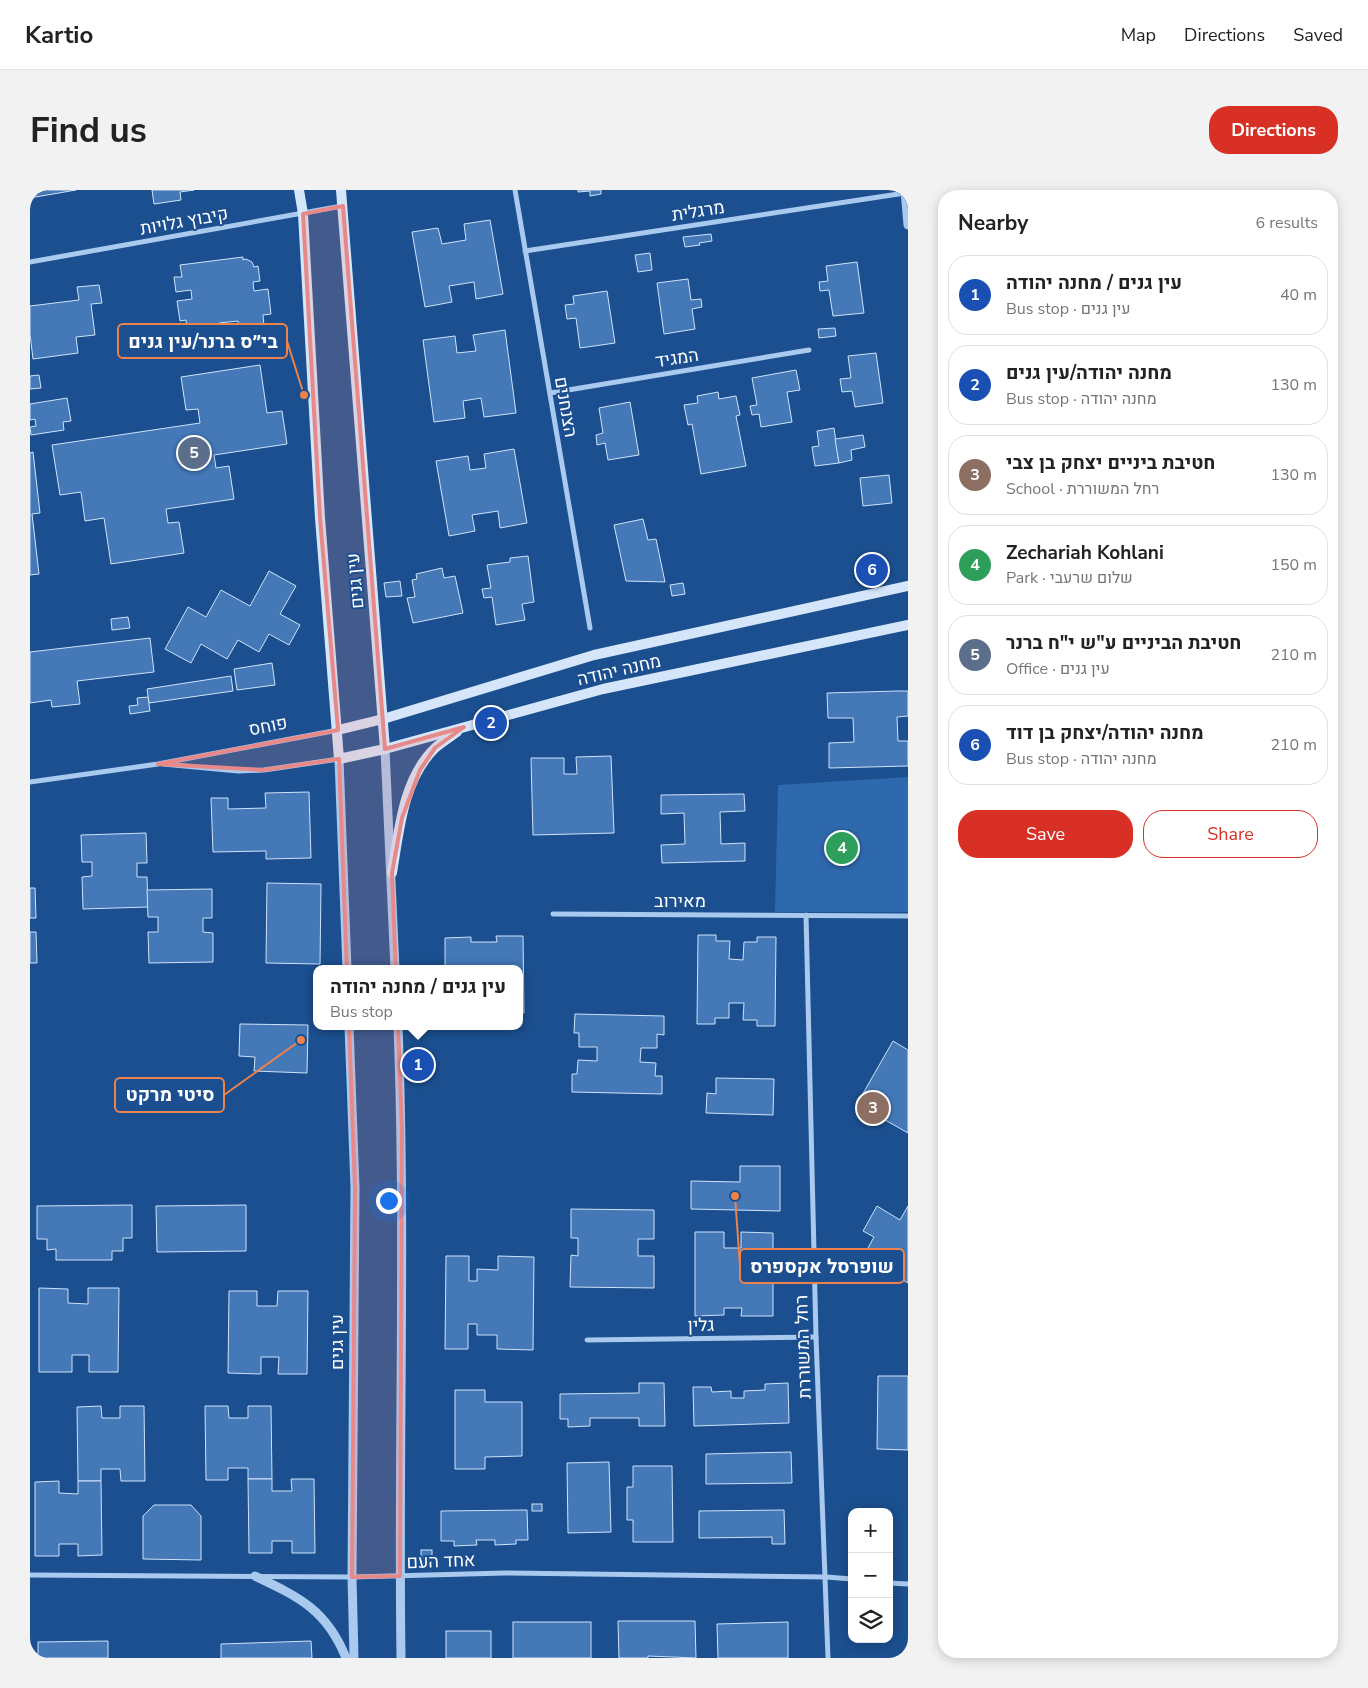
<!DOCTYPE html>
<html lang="en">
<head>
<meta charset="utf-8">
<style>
  :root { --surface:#fff; --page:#f2f2f2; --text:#222; --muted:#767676; --line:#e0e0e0; --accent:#d93025 }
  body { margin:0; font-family:"Nunito Sans",Heebo,sans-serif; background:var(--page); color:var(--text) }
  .controls { position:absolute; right:15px; bottom:15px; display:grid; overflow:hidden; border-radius:10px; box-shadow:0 2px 12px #0003 }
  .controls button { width:45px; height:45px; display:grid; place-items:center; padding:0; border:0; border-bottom:1px solid var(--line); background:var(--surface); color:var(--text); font:25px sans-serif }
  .you { position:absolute; left:358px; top:1010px; width:18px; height:18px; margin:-12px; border:4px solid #fff; border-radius:50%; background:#1a73e8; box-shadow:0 0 0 8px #1a73e833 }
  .badge { display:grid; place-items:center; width:32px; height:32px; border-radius:50%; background:var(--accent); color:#fff; font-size:16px; font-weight:700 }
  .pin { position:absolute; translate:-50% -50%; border:2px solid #fff; box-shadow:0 1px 5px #0006 }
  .popup { position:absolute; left:283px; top:775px; width:210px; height:65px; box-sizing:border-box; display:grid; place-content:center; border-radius:10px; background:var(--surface); filter:drop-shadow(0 1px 4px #0005); font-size:16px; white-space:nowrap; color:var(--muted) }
  .popup b { font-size:19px; color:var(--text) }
  .popup::after { content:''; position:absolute; left:50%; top:100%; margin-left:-10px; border:10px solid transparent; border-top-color:var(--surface) }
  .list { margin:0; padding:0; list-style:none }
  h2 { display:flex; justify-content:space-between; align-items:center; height:65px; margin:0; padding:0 20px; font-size:21px }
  h2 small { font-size:16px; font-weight:400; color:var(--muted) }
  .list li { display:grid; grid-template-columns:32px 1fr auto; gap:15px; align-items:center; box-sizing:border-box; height:80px; margin:0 10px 10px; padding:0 10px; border:1px solid var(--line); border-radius:20px }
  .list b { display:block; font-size:19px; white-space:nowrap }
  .list p { margin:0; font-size:16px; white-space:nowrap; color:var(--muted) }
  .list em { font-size:16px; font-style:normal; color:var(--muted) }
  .actions { display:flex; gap:10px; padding:15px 20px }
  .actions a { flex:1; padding:11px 0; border:1px solid var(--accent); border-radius:20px; text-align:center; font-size:18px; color:var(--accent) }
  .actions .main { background:var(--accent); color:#fff }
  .icon { flex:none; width:28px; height:28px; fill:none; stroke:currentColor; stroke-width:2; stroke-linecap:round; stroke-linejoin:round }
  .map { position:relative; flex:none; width:878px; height:1468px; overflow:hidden; border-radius:20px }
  header { display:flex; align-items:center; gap:30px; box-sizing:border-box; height:70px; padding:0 25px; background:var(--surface); border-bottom:1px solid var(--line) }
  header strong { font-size:24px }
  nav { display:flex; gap:28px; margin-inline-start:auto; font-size:18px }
  .intro { display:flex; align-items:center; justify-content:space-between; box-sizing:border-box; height:120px; padding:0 30px }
  h1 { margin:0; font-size:35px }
  .button { padding:12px 22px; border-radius:20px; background:var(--accent); color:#fff; font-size:18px; font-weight:700 }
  main { display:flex; gap:30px; padding:0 30px }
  aside { flex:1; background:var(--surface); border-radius:20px; box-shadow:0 2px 12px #0003 }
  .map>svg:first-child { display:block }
  .green { fill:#2e69ad }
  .building { fill:#4478b7; stroke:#cfe3fa }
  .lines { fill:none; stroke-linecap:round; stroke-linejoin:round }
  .minor { stroke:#a9c9ee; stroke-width:5 }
  .tertiary { stroke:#a9c9ee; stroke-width:9 }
  .secondary { stroke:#d6e6fa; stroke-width:10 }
  .marked { fill:#e88989; fill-opacity:0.2; stroke:#e88989; stroke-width:4; stroke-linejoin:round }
  .labels { text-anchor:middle; stroke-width:4; stroke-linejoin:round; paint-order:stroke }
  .street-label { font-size:18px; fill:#fff; stroke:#1b4f8f }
  .leader { fill:none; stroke:#ee8249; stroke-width:2 }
  .callout-dot { fill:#ee8249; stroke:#1b4f8f; stroke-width:2 }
  .callout { fill:#1b4f8f; stroke:#ee8249; stroke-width:2 }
  .callout-label { font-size:19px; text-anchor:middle; font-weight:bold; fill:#fff }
</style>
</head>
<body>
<header>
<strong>Kartio</strong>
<nav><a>Map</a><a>Directions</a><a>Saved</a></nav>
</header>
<div class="intro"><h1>Find us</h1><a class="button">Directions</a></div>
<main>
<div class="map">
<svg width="878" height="1468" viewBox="0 0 878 1468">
  <rect width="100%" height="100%" fill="#1b4f8f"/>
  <polygon class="green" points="878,587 878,722 745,722 748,595"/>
  <g class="building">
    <polygon points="0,0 46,0 0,8"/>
    <polygon points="122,0 164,0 150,2 151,10 124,14"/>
    <polygon points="548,0 571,0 571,4 560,6 560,1 548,2"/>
    <polygon points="460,30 473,104 446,109 444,92 419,96 422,112 395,117 382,42 408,38 412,54 436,50 434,34"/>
    <polygon points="681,44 682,51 669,53 670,55 655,57 653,47"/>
    <polygon points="620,63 622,80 608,82 605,65"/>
    <polygon points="213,67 213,70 216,69 222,72 224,77 228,76 230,91 223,92 224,101 238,99 241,124 233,125 234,136 223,138 223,144 210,146 208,131 189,133 191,148 172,151 171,144 158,146 156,130 150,131 147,111 162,109 161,100 146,102 144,87 152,87 150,75"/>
    <polygon points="827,72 834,123 803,126 799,100 790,101 789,92 798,91 796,76"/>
    <polygon points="658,89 661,110 671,109 672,117 662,119 665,139 634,144 627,93"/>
    <polygon points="69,95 72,113 61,114 65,145 46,147 48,163 3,169 0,144 0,116 49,110 47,97"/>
    <polygon points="577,101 585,153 550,158 546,128 537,129 535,115 544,114 543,106"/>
    <polygon points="805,138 806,146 789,148 788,139"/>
    <polygon points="475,140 486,223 454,227 451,208 433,211 435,228 404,232 393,150 425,146 427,163 446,161 443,145"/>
    <polygon points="846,163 853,213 825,217 822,201 812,202 810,189 821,188 818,166"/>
    <polygon points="230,175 237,223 252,221 257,254 184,265 186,278 199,276 204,309 136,319 138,333 149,332 154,363 81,374 74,328 55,331 51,302 30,305 22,255 170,233 168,219 156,220 151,187"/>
    <polygon points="766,180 770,200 757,202 762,232 731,237 729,224 722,225 720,216 727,215 722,188"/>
    <polygon points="9,185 11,198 0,199 0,186"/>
    <polygon points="688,202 689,209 706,206 710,225 706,226 716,276 671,284 662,234 658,235 654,215 668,213 667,206"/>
    <polygon points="37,208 41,231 33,232 34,240 1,245 0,237 6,236 5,229 0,230 0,214"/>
    <polygon points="600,212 609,265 578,270 575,253 567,255 566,245 573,243 569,218"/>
    <polygon points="804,238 809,273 785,276 782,257 789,256 787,241"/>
    <polygon points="833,245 835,257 821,260 822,270 809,273 805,249"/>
    <polygon points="484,259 497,333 470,338 468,321 442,325 445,341 419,346 406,271 438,266 440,280 456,278 454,264"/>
    <polygon points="3,262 10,323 2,324 9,384 0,385 0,263"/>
    <polygon points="859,285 862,313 833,316 830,288"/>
    <polygon points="613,329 618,350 626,349 635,392 596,391 584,335"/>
    <polygon points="498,366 504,412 492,414 495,430 466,435 462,407 454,408 452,399 461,398 457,375 480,372 480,368"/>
    <polygon points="412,378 414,388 425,386 433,423 383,433 377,408 385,407 382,390 387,389 386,384"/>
    <polygon points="239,381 266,396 250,424 270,435 259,455 239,444 229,462 208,450 197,469 171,454 161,473 135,459 158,417 176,427 191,400 220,416"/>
    <polygon points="370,391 372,406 356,407 354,393"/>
    <polygon points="653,393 655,404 642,406 640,395"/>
    <polygon points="98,427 100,438 82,440 81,429"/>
    <polygon points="120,448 124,482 47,491 50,514 22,517 21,510 0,513 0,462"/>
    <polygon points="242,473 245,495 207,500 204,479"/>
    <polygon points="201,486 203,501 119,513 117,499"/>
    <polygon points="867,501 878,501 878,526 867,527 868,551 878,551 878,576 799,578 799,553 824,552 823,528 798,528 797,503"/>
    <polygon points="118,507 120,521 100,524 99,516 108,515 107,508"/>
    <polygon points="581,566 584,643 503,645 501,568 534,568 534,584 547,584 546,567"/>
    <polygon points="279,602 281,668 236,669 236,661 183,662 181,608 198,608 198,619 236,618 235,603"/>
    <polygon points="714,604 715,621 690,622 691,654 715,653 715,671 632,673 631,655 655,654 654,623 631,624 631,605"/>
    <polygon points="116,643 117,673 107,673 107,687 117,687 118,717 53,719 52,687 62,686 62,672 52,672 51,645"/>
    <polygon points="237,693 291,694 290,774 236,773"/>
    <polygon points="0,698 5,698 6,728 0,728"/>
    <polygon points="182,699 182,728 173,728 173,742 183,743 183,772 119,773 118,742 128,742 128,727 118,727 117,700"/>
    <polygon points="0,742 6,742 7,773 0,773"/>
    <polygon points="668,745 686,745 686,751 700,751 699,769 713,770 714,752 727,752 727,747 746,747 745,836 727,836 727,830 713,830 714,813 699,813 699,828 685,828 685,834 667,834"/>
    <polygon points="466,746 493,746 494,823 489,823 489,779 415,779 415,748 441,747 441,752 467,752"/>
    <polygon points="545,824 634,826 634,845 627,844 627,858 611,858 610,872 626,873 625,886 632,886 632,904 542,902 542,884 547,884 548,870 567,871 567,857 549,857 549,843 544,843"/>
    <polygon points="210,834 278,835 277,883 224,881 225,867 209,866"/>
    <polygon points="863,851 878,860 878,943 827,914"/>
    <polygon points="686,888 744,889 743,925 676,923 677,903 686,904"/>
    <polygon points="710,976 750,976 750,1021 661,1019 661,991 710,992"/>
    <polygon points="102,1015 102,1048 93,1048 93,1061 82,1061 82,1070 26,1070 26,1059 17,1060 17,1049 7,1049 7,1016"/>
    <polygon points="216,1015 216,1061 127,1062 126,1016"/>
    <polygon points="847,1016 870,1030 878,1016 878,1093 833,1067 844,1047 833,1041"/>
    <polygon points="541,1019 624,1020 624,1049 608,1049 608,1066 624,1066 624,1098 540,1097 541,1065 548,1066 548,1048 541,1048"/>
    <polygon points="665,1042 694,1042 694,1058 711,1058 711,1042 743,1043 743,1126 711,1126 712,1118 694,1118 694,1125 665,1126"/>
    <polygon points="416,1066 439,1066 439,1091 447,1091 447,1079 468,1080 468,1066 504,1067 503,1160 467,1159 467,1145 447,1145 447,1134 438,1134 438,1159 415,1159"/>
    <polygon points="9,1098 38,1099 38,1113 58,1114 58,1098 89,1098 88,1182 59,1182 59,1165 42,1165 42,1182 9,1182"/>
    <polygon points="199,1101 227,1101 227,1116 247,1116 248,1101 278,1101 277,1184 248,1184 249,1167 231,1167 231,1184 198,1183"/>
    <polygon points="848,1186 878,1186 878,1260 847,1259"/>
    <polygon points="609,1193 634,1193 635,1236 609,1236 609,1228 560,1228 560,1236 538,1237 538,1229 530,1229 530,1204 609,1203"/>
    <polygon points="758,1193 759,1233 664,1236 663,1197 681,1197 682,1202 701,1201 701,1208 714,1208 714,1201 735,1200 735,1194"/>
    <polygon points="425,1200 455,1200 455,1212 492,1212 492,1266 455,1267 455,1279 425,1279"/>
    <polygon points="71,1216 72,1228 90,1228 90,1216 114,1216 115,1291 91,1291 90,1279 71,1279 71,1291 48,1291 47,1217"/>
    <polygon points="175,1216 198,1216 199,1228 218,1228 218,1216 241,1216 242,1289 218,1289 218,1278 198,1278 198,1290 176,1290"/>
    <polygon points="761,1262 762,1293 676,1294 676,1264"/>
    <polygon points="579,1272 581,1342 538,1343 537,1273"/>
    <polygon points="603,1276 642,1276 643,1352 603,1352 603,1330 597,1330 597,1297 603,1297"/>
    <polygon points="218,1289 242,1289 242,1301 262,1301 261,1289 284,1289 285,1363 262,1363 262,1351 242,1351 242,1363 219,1363"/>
    <polygon points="29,1291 29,1303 48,1304 48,1291 71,1291 72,1365 48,1366 48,1354 29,1354 29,1366 5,1366 5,1292"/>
    <rect x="502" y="1314" width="10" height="7"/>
    <polygon points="124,1315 161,1315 171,1326 171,1370 113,1369 113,1326"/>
    <polygon points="497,1320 498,1350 486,1350 486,1354 465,1355 465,1350 446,1350 447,1355 424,1356 424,1351 411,1351 411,1321"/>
    <polygon points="754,1320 755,1354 742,1354 742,1347 669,1348 669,1321"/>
    <rect x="391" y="1360" width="11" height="8"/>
    <polygon points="588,1431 665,1431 666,1468 618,1466 618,1468 589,1468"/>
    <rect x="483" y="1432" width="78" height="36"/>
    <polygon points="758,1432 758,1468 688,1468 687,1434"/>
    <rect x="416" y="1441" width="45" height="27"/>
    <polygon points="78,1451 78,1468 8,1468 8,1452"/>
    <polygon points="281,1451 282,1468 191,1468 191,1454"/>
  </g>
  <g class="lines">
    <g class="minor">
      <polyline points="485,0 560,438"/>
      <polyline points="495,61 875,3"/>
      <polyline points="0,72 312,16"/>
      <polyline points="520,203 779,160"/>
      <polyline points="133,574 208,581 234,580 309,569"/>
      <polyline points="0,592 128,574 308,540"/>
      <polyline points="523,724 878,726"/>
      <polyline points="776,725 786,1147 798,1468"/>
      <polyline points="557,1150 786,1147"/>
      <polyline points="0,1385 322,1387 475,1383 796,1387 822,1389"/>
      <polyline points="859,1393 878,1394"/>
    </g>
    <g class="tertiary">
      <polyline points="875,0 878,35"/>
      <polyline points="355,559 365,779"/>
      <polyline points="309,569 317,779"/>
      <polyline points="319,836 325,998 322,1387 324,1468"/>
      <path d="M368,836c8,211 0,421 3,632"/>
      <path d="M225,1386c44,21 72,34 91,82"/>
    </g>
    <g class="secondary">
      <polyline points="269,0 273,24 290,328 309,569 355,559 573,499 878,435"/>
      <polyline points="311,0 355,559"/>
      <polyline points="308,540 353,529 564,465 878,396"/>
      <path d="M362,683c7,-42 11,-94 43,-125 7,-6 15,-11 22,-16"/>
    </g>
  </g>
  <path class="marked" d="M313,16l42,543 79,-22 -29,21 -15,22 -18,48 -10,55 10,255 -2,448 -48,1 3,-389 -16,-429 -75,11 -106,-6 180,-34 -18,-212 -17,-304z"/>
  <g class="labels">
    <g class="street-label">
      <text transform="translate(668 21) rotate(-9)" y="6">מרגלית</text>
      <text transform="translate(154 31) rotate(-10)" y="6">קיבוץ גלויות</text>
      <text transform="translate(647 168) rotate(-9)" y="6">המגיד</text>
      <text transform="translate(536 217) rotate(80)" y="6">הצנחנים</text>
      <text transform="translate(325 391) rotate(-95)" y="6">עין גנים</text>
      <text transform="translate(589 480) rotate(-13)" y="6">מחנה יהודה</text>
      <text transform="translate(238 536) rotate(-11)" y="6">פוחס</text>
      <text x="650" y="717">מאירוב</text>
      <text transform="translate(671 1135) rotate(-1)" y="6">גלין</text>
      <text transform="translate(307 1152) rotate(-90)" y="6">עין גנים</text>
      <text transform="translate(773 1157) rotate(-92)" y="6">רחל המשוררת</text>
      <text transform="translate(411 1371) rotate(-2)" y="6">אחד העם</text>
    </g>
  </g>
  <path class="leader" d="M274 205L257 151M271 850L194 905M705 1006L710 1076"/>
  <g class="callout-dot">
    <circle cx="274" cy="205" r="5"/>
    <circle cx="271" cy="850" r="5"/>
    <circle cx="705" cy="1006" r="5"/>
  </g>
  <g class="callout">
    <rect x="88" y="134" width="169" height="34" rx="5"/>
    <rect x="85" y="888" width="109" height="34" rx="5"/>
    <rect x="710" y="1059" width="164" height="34" rx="5"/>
  </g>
  <g class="callout-label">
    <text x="173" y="158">בי״ס ברנר/עין גנים</text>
    <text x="140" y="911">סיטי מרקט</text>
    <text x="792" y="1083">שופרסל אקספרס</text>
  </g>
</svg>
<div class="controls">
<button>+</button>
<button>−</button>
<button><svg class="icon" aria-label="layers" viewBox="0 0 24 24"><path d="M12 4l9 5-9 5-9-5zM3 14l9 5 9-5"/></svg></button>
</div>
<div class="you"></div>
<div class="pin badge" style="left:388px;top:875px;background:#1a4fb4">1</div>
<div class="popup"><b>עין גנים / מחנה יהודה</b>Bus stop</div>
<div class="pin badge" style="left:461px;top:533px;background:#1a4fb4">2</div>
<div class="pin badge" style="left:843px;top:918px;background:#8d6e63">3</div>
<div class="pin badge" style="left:812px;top:658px;background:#2e9e5b">4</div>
<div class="pin badge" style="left:164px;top:263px;background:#5c6f8a">5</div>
<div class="pin badge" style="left:842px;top:380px;background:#1a4fb4">6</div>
</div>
<aside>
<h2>Nearby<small>6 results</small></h2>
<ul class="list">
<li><span class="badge" style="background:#1a4fb4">1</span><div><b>עין גנים / מחנה יהודה</b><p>Bus stop · עין גנים</p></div><em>40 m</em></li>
<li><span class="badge" style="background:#1a4fb4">2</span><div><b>מחנה יהודה/עין גנים</b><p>Bus stop · מחנה יהודה</p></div><em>130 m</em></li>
<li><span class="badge" style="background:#8d6e63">3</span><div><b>חטיבת ביניים יצחק בן צבי</b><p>School · רחל המשוררת</p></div><em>130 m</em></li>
<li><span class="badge" style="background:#2e9e5b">4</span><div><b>Zechariah Kohlani</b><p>Park · שלום שרעבי</p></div><em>150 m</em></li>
<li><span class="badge" style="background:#5c6f8a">5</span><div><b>חטיבת הביניים ע&quot;ש י&quot;ח ברנר</b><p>Office · עין גנים</p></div><em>210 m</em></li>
<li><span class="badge" style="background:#1a4fb4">6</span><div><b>מחנה יהודה/יצחק בן דוד</b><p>Bus stop · מחנה יהודה</p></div><em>210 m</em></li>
</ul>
<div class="actions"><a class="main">Save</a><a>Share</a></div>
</aside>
</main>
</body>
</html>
